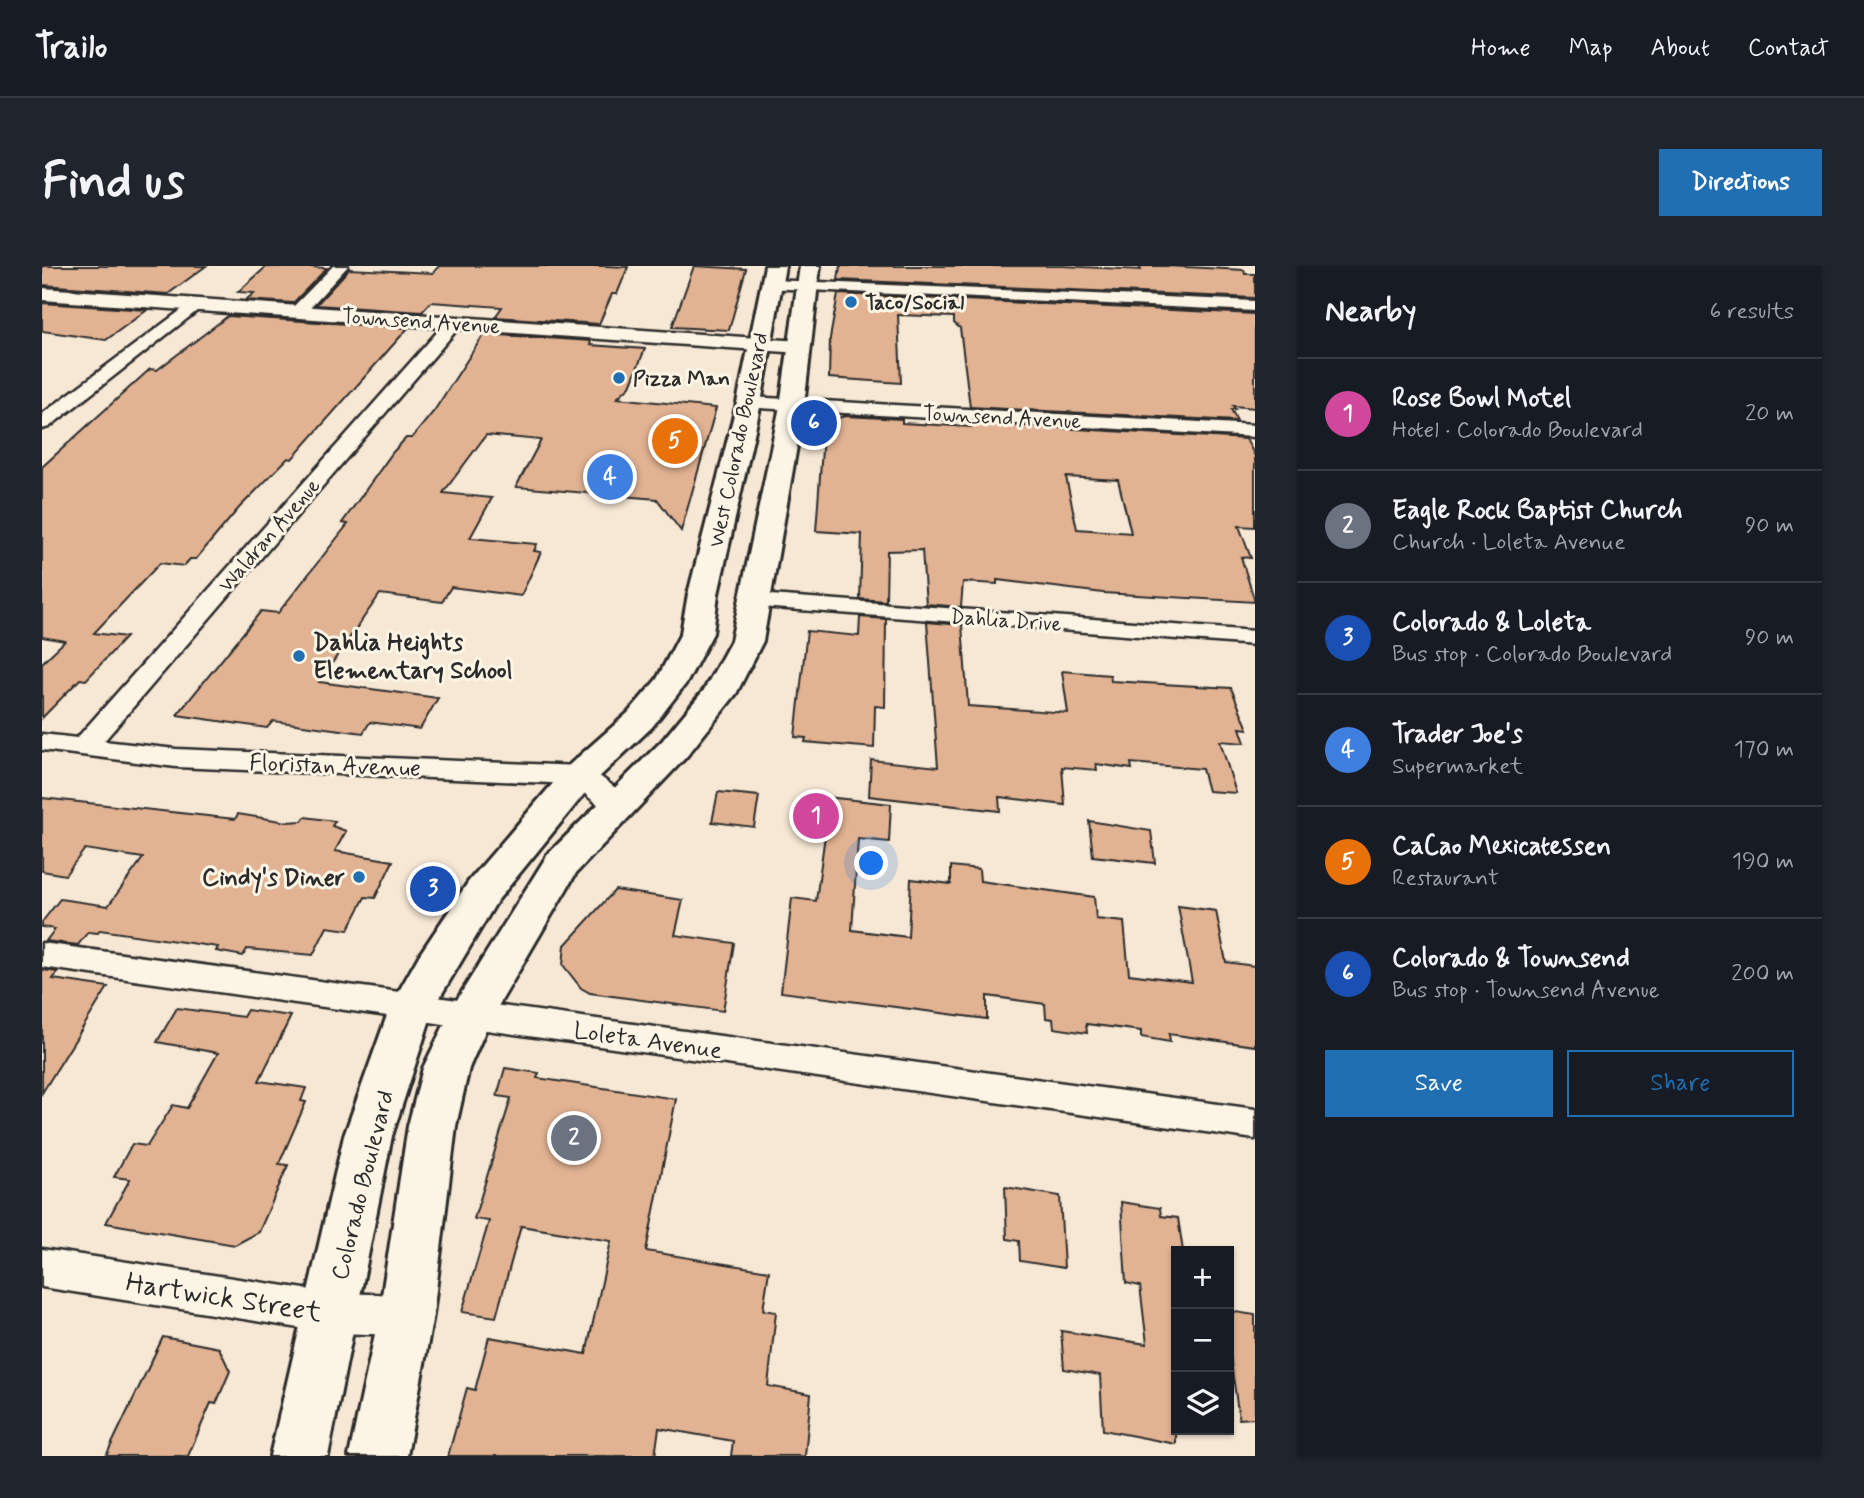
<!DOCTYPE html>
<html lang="en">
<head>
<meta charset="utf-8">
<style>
  :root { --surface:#171b24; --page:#20242c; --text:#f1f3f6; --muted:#9ea1a6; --line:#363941; --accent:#1f6fb2 }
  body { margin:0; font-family:Mynerve,sans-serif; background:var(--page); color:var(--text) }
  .controls { position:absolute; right:21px; bottom:21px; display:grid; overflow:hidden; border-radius:0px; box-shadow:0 2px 5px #0004 }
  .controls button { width:63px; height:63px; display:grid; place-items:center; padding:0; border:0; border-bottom:2px solid var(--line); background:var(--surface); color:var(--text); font:35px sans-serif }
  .you { position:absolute; left:830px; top:598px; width:24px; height:24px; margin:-18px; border:5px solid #fff; border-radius:50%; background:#1a73e8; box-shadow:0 0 0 10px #1a73e833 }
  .badge { display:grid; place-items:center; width:46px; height:46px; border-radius:50%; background:var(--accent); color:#fff; font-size:23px; font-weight:700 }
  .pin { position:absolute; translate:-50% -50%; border:4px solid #fff; box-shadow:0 2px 7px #0006 }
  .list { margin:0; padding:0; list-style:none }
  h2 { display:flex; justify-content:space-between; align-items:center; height:91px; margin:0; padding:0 28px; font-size:30px }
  h2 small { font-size:23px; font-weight:400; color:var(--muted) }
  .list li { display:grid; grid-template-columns:46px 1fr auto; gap:21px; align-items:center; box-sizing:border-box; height:112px; padding:0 28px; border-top:2px solid var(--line) }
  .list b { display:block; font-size:26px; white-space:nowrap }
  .list p { margin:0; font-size:23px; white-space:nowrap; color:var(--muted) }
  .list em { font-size:23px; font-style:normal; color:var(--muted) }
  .actions { display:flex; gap:14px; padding:21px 28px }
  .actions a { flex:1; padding:16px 0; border:2px solid var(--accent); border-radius:0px; text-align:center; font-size:24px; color:var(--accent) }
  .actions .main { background:var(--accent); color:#fff }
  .icon { flex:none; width:38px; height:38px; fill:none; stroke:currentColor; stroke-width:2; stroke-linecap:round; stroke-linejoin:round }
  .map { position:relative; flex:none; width:1213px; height:1190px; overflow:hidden; border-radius:0px }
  header { display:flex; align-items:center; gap:42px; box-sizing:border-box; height:98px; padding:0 35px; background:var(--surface); border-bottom:2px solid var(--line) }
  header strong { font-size:33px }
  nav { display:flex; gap:38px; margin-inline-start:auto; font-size:24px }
  .intro { display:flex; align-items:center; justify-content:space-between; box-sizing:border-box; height:168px; padding:0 42px }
  h1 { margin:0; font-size:49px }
  .button { padding:18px 32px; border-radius:0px; background:var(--accent); color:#fff; font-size:24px; font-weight:700 }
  main { display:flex; gap:42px; padding:0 42px }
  aside { flex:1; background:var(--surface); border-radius:0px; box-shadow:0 2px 5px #0004 }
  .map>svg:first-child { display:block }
  .building { fill:#e2b393; stroke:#2b2b2b; stroke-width:2; fill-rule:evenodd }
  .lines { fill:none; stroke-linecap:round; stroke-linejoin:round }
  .minor-casing { stroke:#2b2b2b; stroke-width:5 }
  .tertiary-casing { stroke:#2b2b2b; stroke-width:5 }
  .primary-casing { stroke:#2b2b2b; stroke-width:6 }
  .minor { fill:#fcf5e5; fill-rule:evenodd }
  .tertiary { fill:#fcf5e5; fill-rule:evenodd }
  .primary { fill:#fcf5e5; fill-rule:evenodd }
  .poi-dot { fill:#1f6fb2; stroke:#fcf5e5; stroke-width:2.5 }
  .labels { text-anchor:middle; stroke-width:6; stroke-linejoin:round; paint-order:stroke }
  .far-poi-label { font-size:21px; font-weight:bold; fill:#2b2b2b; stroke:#fcf5e5; text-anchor:start }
  .far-street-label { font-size:21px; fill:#2b2b2b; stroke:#fcf5e5 }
  .poi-label { font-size:24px; font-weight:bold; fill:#2b2b2b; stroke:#fcf5e5; text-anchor:start }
  .street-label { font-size:24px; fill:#2b2b2b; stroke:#fcf5e5 }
  .near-street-label { font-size:28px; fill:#2b2b2b; stroke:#fcf5e5 }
</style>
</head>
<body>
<header>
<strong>Trailo</strong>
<nav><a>Home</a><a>Map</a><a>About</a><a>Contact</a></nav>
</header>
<div class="intro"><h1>Find us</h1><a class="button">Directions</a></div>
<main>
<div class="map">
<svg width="1213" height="1190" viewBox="0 0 1213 1190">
  <rect width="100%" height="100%" fill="#f7e8d5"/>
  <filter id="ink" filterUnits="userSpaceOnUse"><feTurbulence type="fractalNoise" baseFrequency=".0143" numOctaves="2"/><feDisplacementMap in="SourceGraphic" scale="14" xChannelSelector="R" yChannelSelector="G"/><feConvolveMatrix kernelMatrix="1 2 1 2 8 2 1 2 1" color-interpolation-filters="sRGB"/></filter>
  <g filter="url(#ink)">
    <g class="building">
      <polygon points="0,0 164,0 126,28 0,19"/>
      <polygon points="253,0 285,2 251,37 204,34 212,27 196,26 224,1"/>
      <polygon points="397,0 564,0 586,1 575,28 570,28 557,58 453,51 460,41 389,36 380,46 274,39 307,3 391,7"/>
      <polygon points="652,0 704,3 687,64 630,61"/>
      <polygon points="798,0 1021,0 1099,4 1097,0 1124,0 1202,4 1203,8 1213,8 1213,32 796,14"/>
      <polygon points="796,28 1213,48 1213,142 1191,140 1193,143 1189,143 1195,155 928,141 918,62 912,57 912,51 856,49 859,117 787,112 788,72"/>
      <polygon points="0,37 105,44 64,74 0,65"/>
      <polygon points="186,50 366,62 250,193 246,192 197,242 154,293 148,293 142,300 118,297 52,367 84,371 44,414 38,413 0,452 0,397 23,375 0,371 0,201 108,103 115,104"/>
      <polygon points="442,68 549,75 548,79 603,83 588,120 575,132 674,142 639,265 615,233 474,221 499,174 444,169 401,227 450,232 428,272 495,278 492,285 499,286 479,330 409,321 400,336 338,328 277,416 396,432 378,463 328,456 321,467 231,455 225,462 135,449 219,345 236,347 306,258 300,257 351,186 364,172 370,172 392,145"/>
      <path d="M803,150l57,3v4l70,4v-4l274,16 9,17v71l-16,-1 12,32 -10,-1 14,45 -152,-9 -106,-13v4l-34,-2 -2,25 -35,-3 -4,-54 -35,1 -1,50 -26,-2 2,-65 -46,-3 8,-109zM1024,211l52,3 13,53 -54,-4z"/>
      <polygon points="818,351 844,353 843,441 833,440 832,482 763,476 764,472 753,471 765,365 817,370"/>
      <polygon points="885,356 920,359 926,440 1026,447 1020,405 1068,409 1069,415 1189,422 1206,463 1198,462 1203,477 1178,475 1194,527 1166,525 1160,503 1089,497 1090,503 1054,498 1055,504 1020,501 1023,539 957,531 958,545 827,530 829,494 896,501"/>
      <polygon points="676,526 717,530 712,561 670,556"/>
      <polygon points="765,529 849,538 847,576 816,573 810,664 866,671 869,613 909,618 909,600 937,603 938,615 1052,631 1054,653 1082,656 1087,708 1150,716 1136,640 1174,645 1184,696 1213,700 1213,780 1127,768 1128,776 1099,771 1099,765 1044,758 1045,767 1012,762 1011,753 1004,752 1003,738 945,730 945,753 739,726 750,632 774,635 783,569 760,566"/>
      <polygon points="0,532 193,553 196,548 245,556 260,555 263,551 293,555 290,560 304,565 293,585 351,595 333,632 323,631 306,664 285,661 271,689 205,683 201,690 174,685 176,681 58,664 56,667 46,666 36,679 4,675 13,663 0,661 0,656 18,633 66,640 101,592 43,583 23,609 0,605"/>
      <polygon points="1047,555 1109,565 1113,597 1051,590"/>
      <polygon points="573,624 641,634 633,669 692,677 681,745 548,727 539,722 521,699 523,679"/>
      <polygon points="0,704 16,706 11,713 66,721 0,827"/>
      <polygon points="135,742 201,751 205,744 249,750 217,815 264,822 259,835 264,836 237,898 246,899 217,966 193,979 64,957 88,913 72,911 90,878 105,880 131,839 145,842 176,787 115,776"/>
      <polygon points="463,802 497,807 495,812 634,833 604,985 727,1005 721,1044 734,1046 726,1120 769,1128 763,1190 689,1190 691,1175 617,1162 613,1190 406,1190 425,1122 433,1124 447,1071 544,1088 569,975 479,960 454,1051 420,1046 447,955 432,953 469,832 455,830"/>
      <polygon points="963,921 1018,930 1022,1002 978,995 977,975 965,973"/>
      <polygon points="1079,936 1118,942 1119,950 1136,952 1141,985 1134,985 1134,1178 1061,1164 1058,1109 1022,1103 1019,1065 1105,1078 1098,1020 1084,1017"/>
      <polygon points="1187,1045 1213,1049 1213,1152 1197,1153 1187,1082"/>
      <polygon points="121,1071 177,1082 188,1105 174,1138 169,1137 146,1190 64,1190"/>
    </g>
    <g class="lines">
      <defs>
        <g id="minor">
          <polygon points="291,0 306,0 261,49 249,49 249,43"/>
          <polygon points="730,14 1213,35 1213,45 725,22 725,16"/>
          <polygon points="154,33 160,35 160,41 7,161 0,163 0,148"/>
          <path d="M412,52l6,2v6l-356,415 72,8 404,17 10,3 39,29 4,7 -4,7c-22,6 -39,-15 -56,-28l-397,-17 -134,-17v-16l35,4 371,-418z"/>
          <polygon points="707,131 1213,159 1213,171 701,141 698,137 701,133"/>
          <polygon points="715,328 1213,365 1213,379 707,340 703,335 707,330"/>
          <polygon points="0,677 1213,843 1213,873 0,701"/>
          <polygon points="0,983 289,1027 364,1029 379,1035 385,1049 379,1063 364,1069 289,1067 0,1021"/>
        </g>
        <polygon id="tertiary" points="0,22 758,75 768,81 758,87 0,34"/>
        <g id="primary">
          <polygon points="723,0 743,0 719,137 676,328 671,367 645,416 610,461 551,517 455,635 392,741 350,870 286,1190 228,1190 302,870 348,741 378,688 427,615 525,501 586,447 615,413 639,367 646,328 695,137"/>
          <polygon points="758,0 778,0 762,140 721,375 694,428 644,491 534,607 448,754 427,802 414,860 391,1049 365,1190 307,1190 337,1049 366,860 381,802 413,737 506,588 620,475 662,424 689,375 738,140"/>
        </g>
      </defs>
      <use href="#minor" class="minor-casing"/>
      <use href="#tertiary" class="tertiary-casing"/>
      <use href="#primary" class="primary-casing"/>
      <use href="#minor" class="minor"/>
      <use href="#tertiary" class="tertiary"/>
      <use href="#primary" class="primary"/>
    </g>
  </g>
  <g class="poi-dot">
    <circle cx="809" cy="36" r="7"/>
    <circle cx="577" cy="112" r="7"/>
    <circle cx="257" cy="390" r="7"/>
    <circle cx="317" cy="611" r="7"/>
  </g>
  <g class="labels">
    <g class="far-poi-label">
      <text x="823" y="43">Taco/Social</text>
      <text x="591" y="119">Pizza Man</text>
    </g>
    <g class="far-street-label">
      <text transform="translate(379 55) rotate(4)" y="7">Townsend Avenue</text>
      <text transform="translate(960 151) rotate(3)" y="7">Townsend Avenue</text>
      <text transform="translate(696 174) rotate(-78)" y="7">West Colorado Boulevard</text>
      <text transform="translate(227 269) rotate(-49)" y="7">Waldran Avenue</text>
      <text transform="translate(964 354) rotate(4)" y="7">Dahlia Drive</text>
    </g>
    <g class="poi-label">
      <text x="271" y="384">Dahlia Heights<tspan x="271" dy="28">Elementary School</tspan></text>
      <text x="303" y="619" text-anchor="end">Cindy's Diner</text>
    </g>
    <g class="street-label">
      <text transform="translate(293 499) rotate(2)" y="8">Floristan Avenue</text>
      <text transform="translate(606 774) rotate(8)" y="8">Loleta Avenue</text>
      <text transform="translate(320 919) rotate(-76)" y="8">Colorado Boulevard</text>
    </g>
    <g class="near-street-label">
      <text transform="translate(182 1030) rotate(9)" y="10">Hartwick Street</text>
    </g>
  </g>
</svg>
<div class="controls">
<button>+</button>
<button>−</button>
<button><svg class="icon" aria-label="layers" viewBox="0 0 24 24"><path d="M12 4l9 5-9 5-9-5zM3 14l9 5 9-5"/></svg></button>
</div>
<div class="you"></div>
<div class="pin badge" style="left:774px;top:550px;background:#d1479c">1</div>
<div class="pin badge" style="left:532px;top:872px;background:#6b7280">2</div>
<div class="pin badge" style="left:391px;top:623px;background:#1a4fb4">3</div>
<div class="pin badge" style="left:568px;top:211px;background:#3f7fe0">4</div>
<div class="pin badge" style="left:633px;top:175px;background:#e8710a">5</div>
<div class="pin badge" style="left:772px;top:157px;background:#1a4fb4">6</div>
</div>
<aside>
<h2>Nearby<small>6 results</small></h2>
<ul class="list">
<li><span class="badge" style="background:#d1479c">1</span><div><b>Rose Bowl Motel</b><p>Hotel · Colorado Boulevard</p></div><em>20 m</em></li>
<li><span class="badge" style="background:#6b7280">2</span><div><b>Eagle Rock Baptist Church</b><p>Church · Loleta Avenue</p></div><em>90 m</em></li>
<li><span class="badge" style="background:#1a4fb4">3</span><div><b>Colorado &amp; Loleta</b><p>Bus stop · Colorado Boulevard</p></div><em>90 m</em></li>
<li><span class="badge" style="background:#3f7fe0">4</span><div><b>Trader Joe's</b><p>Supermarket</p></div><em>170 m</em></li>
<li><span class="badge" style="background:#e8710a">5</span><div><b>CaCao Mexicatessen</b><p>Restaurant</p></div><em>190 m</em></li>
<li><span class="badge" style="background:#1a4fb4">6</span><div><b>Colorado &amp; Townsend</b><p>Bus stop · Townsend Avenue</p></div><em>200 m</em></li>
</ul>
<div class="actions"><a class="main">Save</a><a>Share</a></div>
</aside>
</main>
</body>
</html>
